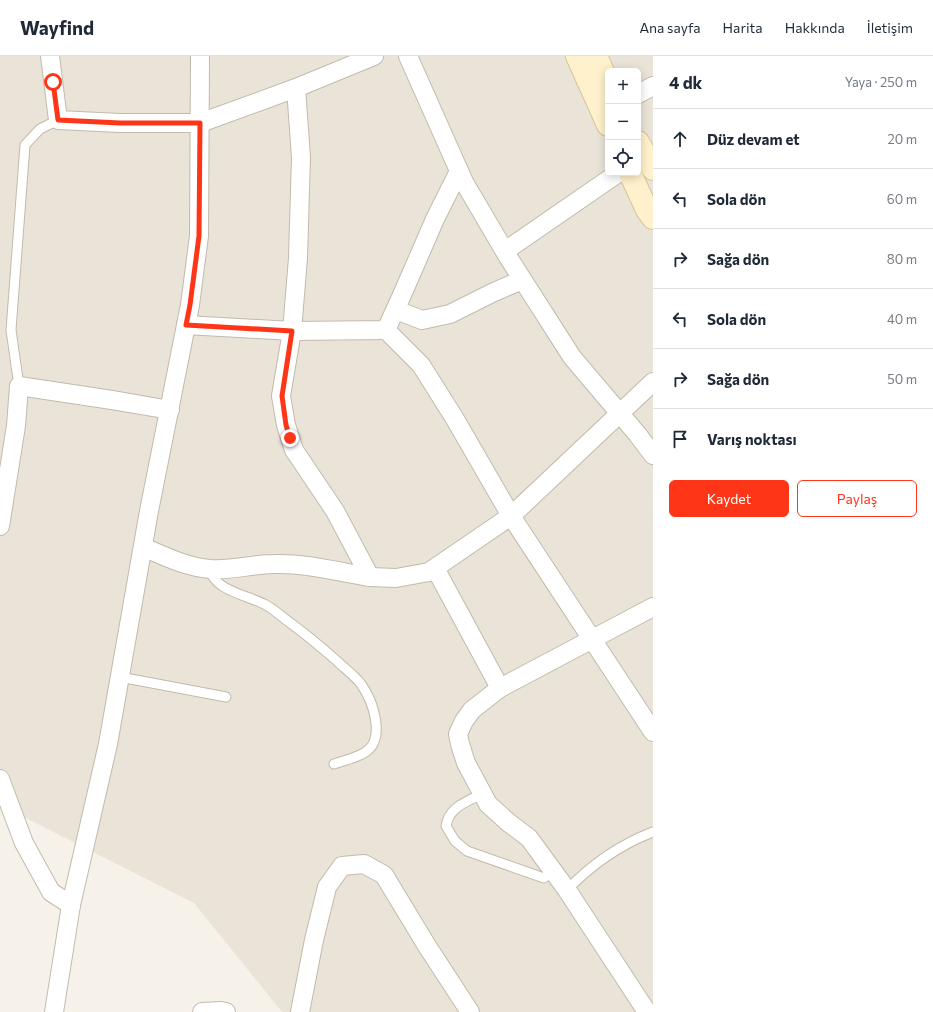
<!DOCTYPE html>
<html lang="tr">
<head>
<meta charset="utf-8">
<style>
  body { margin:0; font-family:Commissioner,sans-serif; background:#f2f2f3; color:#1f2937 }
  .controls { position:absolute; right:12px; top:12px; display:grid; overflow:hidden; border-radius:6px; box-shadow:0 2px 10px #0003 }
  .controls button { width:36px; height:36px; display:grid; place-items:center; padding:0; border:0; border-bottom:1px solid #e0e1e3; background:#fff; color:#1f2937; font:20px sans-serif }
  .stop { position:absolute; width:12px; height:12px; margin:-9px; border:3px solid #ff3518; border-radius:50%; background:#fff }
  .stop.end { background:#ff3518; border-color:#fff; box-shadow:0 1px 4px #0008 }
  .list { margin:0; padding:0; list-style:none }
  h2 { display:flex; justify-content:space-between; align-items:center; height:52px; margin:0; padding:0 16px; font-size:17px }
  h2 small { font-size:13px; font-weight:400; color:#747a83 }
  .list li { display:grid; grid-template-columns:26px 1fr auto; gap:12px; align-items:center; box-sizing:border-box; height:60px; padding:0 16px; border-top:1px solid #e0e1e3 }
  .list b { display:block; font-size:15px; white-space:nowrap }
  .list em { font-size:13px; font-style:normal; color:#747a83 }
  .actions { display:flex; gap:8px; padding:12px 16px }
  .actions a { flex:1; padding:9px 0; border:1px solid #ff3518; border-radius:6px; text-align:center; font-size:14px; color:#ff3518 }
  .actions .main { background:#ff3518; color:#fff }
  .icon { flex:none; width:22px; height:22px; fill:none; stroke:currentColor; stroke-width:2; stroke-linecap:round; stroke-linejoin:round }
  .map { position:relative; flex:none; width:653px; height:956px; overflow:hidden }
  header { display:flex; align-items:center; gap:24px; box-sizing:border-box; height:56px; padding:0 20px; background:#fff; border-bottom:1px solid #e0e1e3 }
  header strong { font-size:19px }
  nav { display:flex; gap:22px; margin-inline-start:auto; font-size:14px }
  main { display:flex }
  aside { flex:1; background:#fff }
  .map>svg:first-child { display:block }
  .residential { fill:#eae4d8; fill-rule:evenodd }
  .lines { fill:none; stroke-linecap:round; stroke-linejoin:round }
  .lane-casing { stroke:#c2baac; stroke-width:11 }
  .street-casing { stroke:#c2baac; stroke-width:20 }
  .secondary-casing { stroke:#d8c599; stroke-width:24 }
  .lane { stroke:#fff; stroke-width:9 }
  .street { stroke:#fff; stroke-width:18 }
  .secondary { stroke:#fff1cb; stroke-width:22 }
  .route { stroke:#ff3518; stroke-width:5 }
</style>
</head>
<body>
<header>
<strong>Wayfind</strong>
<nav><a>Ana sayfa</a><a>Harita</a><a>Hakkında</a><a>İletişim</a></nav>
</header>
<main>
<div class="map">
<svg width="653" height="956" viewBox="0 0 653 956">
  <rect width="100%" height="100%" fill="#f6f2ea"/>
  <path class="residential" d="M0 0H653V956H282L194 847 0 749ZM608 15H638V117H608Z"/>
  <g class="lines">
    <defs>
      <g id="lane">
        <polyline points="19,330 11,274 25,89 40,73 58,64"/>
        <path d="M210 513C214 535 248 539 266 549 273 553 279 558 285 563 303 576 320 590 337 605 345 613 354 619 361 628 368 638 373 650 375 661 382 697 361 699 334 708"/>
        <polyline points="120,621 226,641"/>
        <path d="M482 738C466 746 449 751 446 770L455 785 467 795 544 822 553 814"/>
        <path d="M567 834C592 808 619 789 653 776"/>
      </g>
      <g id="street">
        <polyline points="50,0 58,64 120,67 200,67 296,32 374,0"/>
        <polyline points="408,0 464,126 508,201 572,301 638,379 653,399"/>
        <polyline points="296,32 301,101 298,202 292,275 386,274 402,239 435,163 459,115"/>
        <polyline points="638,38 653,30"/>
        <polyline points="505,195 618,117"/>
        <polyline points="396,254 422,264 450,258 494,236 522,224"/>
        <polyline points="386,274 421,309 455,363 511,460 653,676"/>
        <polyline points="0,470 16,370 19,330 112,344 170,354"/>
        <path d="M143 491C164 500 186 511 210 513 231 515 252 508 274 508 306 507 339 516 370 521L335 455 294 394 286 369 281 340 292 275 186 269"/>
        <polyline points="435,512 500,632"/>
        <polyline points="370,521 396,522 429,516 511,460 653,326"/>
        <polyline points="0,723 24,787 51,836 71,849"/>
        <polyline points="54,956 71,849 108,688 149,455 190,249 199,180 200,0"/>
        <polyline points="202,956 221,955 226,956"/>
        <polyline points="300,956 314,884 327,831 342,810 364,808 384,819 427,890 470,956"/>
        <polyline points="647,956 567,834 529,782 509,767 488,748 466,707 460,688 458,678 464,665 472,654 500,632 653,551"/>
      </g>
      <g id="secondary">
        <polyline points="577,0 608,69"/>
        <polyline points="596,0 608,27"/>
        <polyline points="638,86 653,113"/>
        <polyline points="630,117 647,154 653,162"/>
      </g>
    </defs>
    <use href="#lane" class="lane-casing"/>
    <use href="#street" class="street-casing"/>
    <use href="#secondary" class="secondary-casing"/>
    <use href="#lane" class="lane"/>
    <use href="#street" class="street"/>
    <use href="#secondary" class="secondary"/>
  </g>
  <g class="lines">
    <polyline class="route" points="53,26 58,64 120,67 200,67 199,180 190,249 186,269 292,275 282,340 286,369 290,382"/>
  </g>
</svg>
<div class="controls">
<button>+</button>
<button>−</button>
<button><svg class="icon" aria-label="locate" viewBox="0 0 24 24"><circle cx="12" cy="12" r="6"/><path d="M12 2v4M12 18v4M2 12h4M18 12h4"/></svg></button>
</div>
<div class="stop" style="left:53px;top:26px"></div>
<div class="stop end" style="left:290px;top:382px"></div>
</div>
<aside>
<h2>4 dk<small>Yaya · 250 m</small></h2>
<ul class="list">
<li><svg class="icon" aria-label="ahead" viewBox="0 0 24 24"><path d="M12 20V5M6 11l6-6 6 6"/></svg><div><b>Düz devam et</b></div><em>20 m</em></li>
<li><svg class="icon" aria-label="left" viewBox="0 0 24 24"><path d="M17 20v-9H6M10 6l-5 5 5 5"/></svg><div><b>Sola dön</b></div><em>60 m</em></li>
<li><svg class="icon" aria-label="right" viewBox="0 0 24 24"><path d="M7 20v-9h11M14 6l5 5-5 5"/></svg><div><b>Sağa dön</b></div><em>80 m</em></li>
<li><svg class="icon" aria-label="left" viewBox="0 0 24 24"><path d="M17 20v-9H6M10 6l-5 5 5 5"/></svg><div><b>Sola dön</b></div><em>40 m</em></li>
<li><svg class="icon" aria-label="right" viewBox="0 0 24 24"><path d="M7 20v-9h11M14 6l5 5-5 5"/></svg><div><b>Sağa dön</b></div><em>50 m</em></li>
<li><svg class="icon" aria-label="arrive" viewBox="0 0 24 24"><path d="M6 21V4h12l-3 4 3 4H6"/></svg><div><b>Varış noktası</b></div></li>
</ul>
<div class="actions"><a class="main">Kaydet</a><a>Paylaş</a></div>
</aside>
</main>
</body>
</html>
